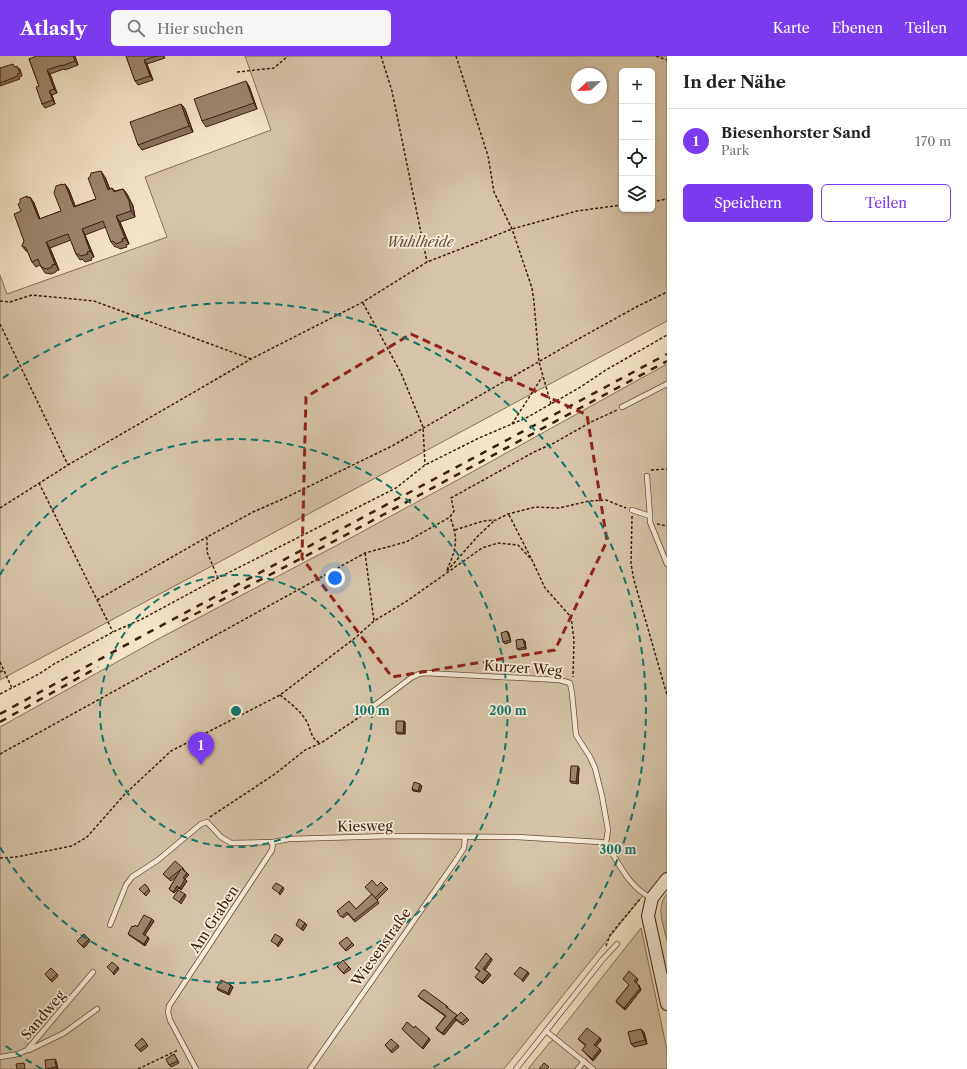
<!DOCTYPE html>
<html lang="de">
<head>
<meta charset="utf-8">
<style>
  body { margin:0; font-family:"Libre Caslon Text",serif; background:#f6f6f6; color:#222 }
  .controls { position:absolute; right:12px; top:12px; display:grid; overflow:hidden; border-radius:6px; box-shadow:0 1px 3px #0004 }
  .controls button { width:36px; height:36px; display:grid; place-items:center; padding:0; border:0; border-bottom:1px solid #e0e0e0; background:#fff; color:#222; font:20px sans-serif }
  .compass { position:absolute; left:571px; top:12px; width:36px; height:36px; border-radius:50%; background:#fff; box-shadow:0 1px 3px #0004; rotate:247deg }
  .you { position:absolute; left:335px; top:522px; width:14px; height:14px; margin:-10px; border:3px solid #fff; border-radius:50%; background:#1a73e8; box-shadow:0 0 0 6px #1a73e833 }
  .badge { display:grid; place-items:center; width:26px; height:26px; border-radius:50%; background:#7c3aed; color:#fff; font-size:13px; font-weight:700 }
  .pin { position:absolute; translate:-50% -33px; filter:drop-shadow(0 1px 2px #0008) }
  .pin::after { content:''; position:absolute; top:21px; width:14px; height:12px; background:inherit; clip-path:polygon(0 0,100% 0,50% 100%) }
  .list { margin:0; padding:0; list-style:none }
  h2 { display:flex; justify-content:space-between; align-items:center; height:52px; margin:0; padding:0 16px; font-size:17px }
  h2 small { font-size:13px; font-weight:400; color:#767676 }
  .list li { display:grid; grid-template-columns:26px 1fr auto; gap:12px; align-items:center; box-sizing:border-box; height:64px; padding:0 16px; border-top:1px solid #e0e0e0 }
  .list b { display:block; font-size:15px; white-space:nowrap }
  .list p { margin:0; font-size:13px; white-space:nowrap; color:#767676 }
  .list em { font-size:13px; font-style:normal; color:#767676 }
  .actions { display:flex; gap:8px; padding:12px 16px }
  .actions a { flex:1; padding:9px 0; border:1px solid #7c3aed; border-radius:6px; text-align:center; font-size:14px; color:#7c3aed }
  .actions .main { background:#7c3aed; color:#fff }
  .icon { flex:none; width:22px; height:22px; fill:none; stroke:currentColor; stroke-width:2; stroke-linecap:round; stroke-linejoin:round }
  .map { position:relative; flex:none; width:667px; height:1013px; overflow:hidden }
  header { display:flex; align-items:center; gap:24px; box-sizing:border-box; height:56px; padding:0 20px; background:#7c3aed; color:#fff }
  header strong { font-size:19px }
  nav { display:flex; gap:22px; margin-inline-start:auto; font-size:14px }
  .search { width:280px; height:36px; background:#f6f6f6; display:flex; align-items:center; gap:10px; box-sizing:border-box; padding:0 14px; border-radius:6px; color:#767676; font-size:15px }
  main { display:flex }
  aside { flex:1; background:#fff }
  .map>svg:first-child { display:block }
  .green { fill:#d7c4a8; stroke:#8a705a; fill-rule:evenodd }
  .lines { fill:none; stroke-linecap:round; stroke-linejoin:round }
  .lane-casing { stroke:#6c4f3a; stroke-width:6 }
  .secondary-casing { stroke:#3e1d0b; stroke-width:14 }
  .path { stroke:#3e1d0b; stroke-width:1.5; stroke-dasharray:3 2; stroke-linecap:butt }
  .lane { stroke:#f9efdb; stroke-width:4.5 }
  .secondary { stroke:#f9efdb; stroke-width:12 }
  .rail { stroke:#3e1d0b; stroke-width:2.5; stroke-dasharray:7 7; stroke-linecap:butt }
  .wall { fill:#88735e; stroke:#3e1d0b }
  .shaded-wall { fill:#6f5e4c; stroke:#3e1d0b }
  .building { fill:#9e866d; stroke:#3e1d0b }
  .marked { fill:none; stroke:#8f2418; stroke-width:3; stroke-dasharray:8 5; stroke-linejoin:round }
  .ring { fill:none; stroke:#0f766e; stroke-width:2; stroke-dasharray:7 5 }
  .labels { text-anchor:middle; stroke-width:3.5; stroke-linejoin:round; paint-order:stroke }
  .park-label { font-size:14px; font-style:italic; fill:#6c4f3a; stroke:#f9efdb }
  .street-label { font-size:14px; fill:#3e1d0b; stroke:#f9efdb }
  .centre { fill:#0f766e; stroke:#f9efdb; stroke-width:2 }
  .ring-label { font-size:12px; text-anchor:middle; font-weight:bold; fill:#0f766e; stroke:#f9efdb; stroke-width:3.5; stroke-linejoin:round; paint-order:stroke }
</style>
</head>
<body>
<header>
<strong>Atlasly</strong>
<div class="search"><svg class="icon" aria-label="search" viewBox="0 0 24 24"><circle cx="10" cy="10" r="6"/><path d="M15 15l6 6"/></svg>Hier suchen</div>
<nav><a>Karte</a><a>Ebenen</a><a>Teilen</a></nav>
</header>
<main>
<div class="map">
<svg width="667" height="1013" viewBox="0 0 667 1013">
  <rect width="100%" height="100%" fill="#f6e6c8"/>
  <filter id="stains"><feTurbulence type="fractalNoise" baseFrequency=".005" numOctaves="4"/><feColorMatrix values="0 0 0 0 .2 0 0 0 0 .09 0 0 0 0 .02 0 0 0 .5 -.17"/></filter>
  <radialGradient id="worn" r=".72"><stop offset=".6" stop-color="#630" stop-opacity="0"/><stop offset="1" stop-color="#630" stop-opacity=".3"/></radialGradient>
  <g class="green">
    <path d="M245 0H667V265L0 624V219L7 238 167 181 145 121 271 74ZM622 15H652V153H622ZM577 18H601V42H577Z"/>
    <polygon points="667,308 667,816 650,836 645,837 504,1013 0,1013 0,671 160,582 345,485 463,421"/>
    <path d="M667 838V885C664 870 655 851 667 838Z"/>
    <polygon points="641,872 667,994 667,1013 528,1013 550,986 551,986"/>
  </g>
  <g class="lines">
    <defs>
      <g id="lane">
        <polyline points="622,351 667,328"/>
        <polyline points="647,420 650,460"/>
        <polyline points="632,454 650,460 650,466 667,508"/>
        <polyline points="367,655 411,622 419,618 425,617 559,624 570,627 572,637 576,679 590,701 595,712 602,740 608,774 606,787"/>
        <path d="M110 869 126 829 132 821 158 804 201 768 207 766 221 781 231 787 273 786 289 783 390 780 517 781 600 786 606 787C618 806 630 833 652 842"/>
        <polyline points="546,975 593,1013"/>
        <polyline points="29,994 64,977 97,953"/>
        <polyline points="0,1001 18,998 27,994 93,916"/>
        <polyline points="196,1013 170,964 168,956 169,950 272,794 273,786"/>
        <polyline points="310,1013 455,806 464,792 465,781"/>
        <polyline points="516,1013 603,903 617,888"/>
        <polyline points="578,1013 584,1005"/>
      </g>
      <polyline id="secondary" points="667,823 652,842 648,860 667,948"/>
    </defs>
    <use href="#lane" class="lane-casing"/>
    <use href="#secondary" class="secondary-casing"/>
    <g class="path">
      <polyline points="381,0 392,35 427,206"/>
      <polyline points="456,0 488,100 494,136 512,173 532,232 534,246 539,306 551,348"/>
      <polyline points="656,0 667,4"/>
      <polyline points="237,16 274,12 288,0"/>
      <polyline points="652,146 667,143"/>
      <polyline points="0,245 10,246 32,239 94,245 251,303"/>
      <polyline points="363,247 401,317 423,371 425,409"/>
      <polyline points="0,268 68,409"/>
      <polyline points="512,368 542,321"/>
      <polyline points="651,414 667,413"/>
      <polyline points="39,427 113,576"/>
      <polyline points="0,452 68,409 251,303 363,246 427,206 512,173 577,155 622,149"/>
      <polyline points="509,459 531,502"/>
      <polyline points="632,460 631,508 634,524 667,639"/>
      <polyline points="657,468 667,470"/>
      <polyline points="455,474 483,465 496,464 508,458 535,451 559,452 589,445 606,444 626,452"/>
      <polyline points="365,497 374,565"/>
      <path d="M447 514C456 493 459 484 450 461"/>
      <polyline points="447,515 478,480 495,464"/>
      <polyline points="218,522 207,496 207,481 253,456 285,442 392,390 573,286 638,250 667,236"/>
      <polyline points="97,544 207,481"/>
      <polyline points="0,606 12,632"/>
      <polyline points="0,616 4,614"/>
      <polyline points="0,638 39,618 54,608 113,576 142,563 218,522 396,432 425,409 479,382 526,362 579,332 606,314 667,279"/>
      <path d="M280 639C290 647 301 655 307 666 311 674 311 683 320 687"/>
      <polyline points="0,698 365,497 406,486 450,461 454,455 451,442 534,396 554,387 591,366 617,354"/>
      <polyline points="210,761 275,718 305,694 321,687 361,660"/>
      <polyline points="0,802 16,801 72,790 87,781 124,739 171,695 280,639 355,582 374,565 407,545 482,492 498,487 518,489 532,504 545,532 571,561 574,584 573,621"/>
      <polyline points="606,890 610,879 640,843"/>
      <polyline points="138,1013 178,994"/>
    </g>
    <use href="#lane" class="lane"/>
    <use href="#secondary" class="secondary"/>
    <g class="rail">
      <polyline points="182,565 342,481 667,305"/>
      <polyline points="0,658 155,573 667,298"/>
      <polyline points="0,666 98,611"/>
    </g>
  </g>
  <g class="wall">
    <polygon points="75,0 78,9 65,14 64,13 50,18 57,37 52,39 55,48 45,52 42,48 39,30 29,3"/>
    <polygon points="126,0 164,0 165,2 147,8 153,24 138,29 135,25"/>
    <polygon points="16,11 20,13 22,20 19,21 20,23 0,30 0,12"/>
    <polygon points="249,30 257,53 206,71 202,65"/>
    <polygon points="181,48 185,53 193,76 142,94 138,89"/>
    <polygon points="105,121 110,133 112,132 115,135 123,133 127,138 133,150 135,161 120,166 129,188 126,189 127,191 120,193 117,191 115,191 111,186 106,171 85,179 94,201 91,202 92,204 85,206 82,203 80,204 76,198 71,184 50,192 59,214 56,215 56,216 51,218 45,217 40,209 36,211 32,206 28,196 26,195 22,190 24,185 21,155 27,140 28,142 30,141 34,147 40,163 61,155 63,129 65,128 69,134 75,150 96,143"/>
    <polygon points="507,575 509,577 511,586 505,588 503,586"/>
    <polygon points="525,585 526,593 519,594 517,593"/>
    <polygon points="404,665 405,667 405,678 397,678 396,676"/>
    <polygon points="579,712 578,728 571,727 570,725"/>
    <polygon points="420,728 422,730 420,736 413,735 412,733"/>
    <polygon points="183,812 184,814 189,819 185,823 187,825 181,834 179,832 174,837 170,834 169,833 177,820 171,825 163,818"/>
    <polygon points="145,828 150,835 146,840 141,835"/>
    <polygon points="377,830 386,831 388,833 377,844 379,847 355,866 348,858 343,862 337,855 356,853 372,838"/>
    <polygon points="154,865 144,880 149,883 145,890 129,879 128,878 134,871"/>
    <polygon points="339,887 352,887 354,889 346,895"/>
    <polygon points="491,902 492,904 485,914 491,919 483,928 477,923 475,921 480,916 476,913 475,912"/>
    <polygon points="337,910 349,911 351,913 344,918"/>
    <polygon points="45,918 57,918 58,920 52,926"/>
    <polygon points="623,923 638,924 636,927 640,931 640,932 641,934 625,954 617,947 616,945 629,929"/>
    <polygon points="231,929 233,931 229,939 218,934 217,932"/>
    <polygon points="418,940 447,950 448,952 457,960 467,962 469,964 463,969 456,964 444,979 437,974 436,972 445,960 420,942"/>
    <polygon points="402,973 430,984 423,993"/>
    <polygon points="644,976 647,988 634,991 631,988"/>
    <polygon points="142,982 148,990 141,996 135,989"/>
    <polygon points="600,982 601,984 596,990 601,995 593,1005 582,994 586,990 580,985 578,983"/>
    <polygon points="385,989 398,989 399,991 392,997"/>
    <polygon points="174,998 179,1007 171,1011 169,1009"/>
    <polygon points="55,1003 56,1005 58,1013 46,1013"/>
  </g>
  <g class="shaded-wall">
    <polygon points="73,0 75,0 78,9 75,5"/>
    <polygon points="144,4 147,8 153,24 150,20"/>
    <polygon points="47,14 50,18 57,37 54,33"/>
    <polygon points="246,25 249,30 257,53 254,47"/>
    <polygon points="49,35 52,39 55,48 53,44"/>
    <polygon points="181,48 185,53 193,76 189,70"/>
    <polygon points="101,115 105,121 112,139 108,134"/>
    <polygon points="65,128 69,134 78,157 74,151"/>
    <polygon points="123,133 127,138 133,150 135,161 131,155"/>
    <polygon points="30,141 34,147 42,169 39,163"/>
    <polygon points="116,160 120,166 129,188 125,182"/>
    <polygon points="82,173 85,179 94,201 90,195"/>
    <polygon points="46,186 50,192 59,214 55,208"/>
    <polygon points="523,583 525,585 526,593 525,591"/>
    <polygon points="404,665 405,667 405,678 403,677"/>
    <polygon points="578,710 579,712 578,728 576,726"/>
    <polygon points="420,728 422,730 420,736 418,735"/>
    <polygon points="187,817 189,819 185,823 187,825 181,834 180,832 183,822"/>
    <polygon points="177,830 179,832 174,837 173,836"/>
    <polygon points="283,831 284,833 280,839 279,837"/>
    <polygon points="185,838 186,840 181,848 179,846"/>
    <polygon points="152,863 154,865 144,880 143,878"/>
    <polygon points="305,867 307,869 303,875 301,873"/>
    <polygon points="148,881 149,883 145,890 144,888"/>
    <polygon points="282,882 283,884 278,891 277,889"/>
    <polygon points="89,883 90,885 84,892 82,890"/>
    <polygon points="491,902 492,904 485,914 483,913"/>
    <polygon points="118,911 119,913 114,919 113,917"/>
    <polygon points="528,916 529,918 523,926 522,924"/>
    <polygon points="489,917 491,919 483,928 482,926"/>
    <polygon points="637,922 638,924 636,927 634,925"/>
    <polygon points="231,929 233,931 229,939 228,937"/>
    <polygon points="639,929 641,934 625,954 624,952"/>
    <polygon points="457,959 458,961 455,962 456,964 444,979 442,977"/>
    <polygon points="641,973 644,976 647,988 645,984"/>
    <polygon points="429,982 430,984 423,993 422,992"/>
    <polygon points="600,982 601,984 596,991 594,989"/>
    <polygon points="600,993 601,995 593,1005 592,1003"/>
    <polygon points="55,1003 56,1005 58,1013 56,1011"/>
  </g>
  <g class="building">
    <polygon points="36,0 73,0 75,5 62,10 62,9 47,14 54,33 49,35 53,44 42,48 36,31 39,30 29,3"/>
    <polygon points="126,0 157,0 144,4 150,20 135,25"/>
    <polygon points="13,8 15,11 17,10 20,17 17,18 18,20 0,27 0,12"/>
    <polygon points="246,25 254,47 202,65 194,43"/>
    <polygon points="181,48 189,70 138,89 130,66"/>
    <polygon points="101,115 108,134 112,132 114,136 123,133 129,145 131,155 116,160 125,182 122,183 123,185 116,188 113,185 111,186 103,165 82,173 90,195 87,196 88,198 81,200 78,198 76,198 68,178 46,186 55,208 52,209 52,211 47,213 41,211 38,203 32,206 26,192 22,190 24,185 14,158 21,155 18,148 20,147 20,143 27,140 27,142 30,141 39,163 61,155 54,137 56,130 62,128 63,129 65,128 74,151 96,143 88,122 90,121 91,117"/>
    <polygon points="507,575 510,584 503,586 501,577"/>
    <polygon points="523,583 525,591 517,593 516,584"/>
    <polygon points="396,665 404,665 403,677 396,676"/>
    <polygon points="571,710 578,710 576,726 570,725"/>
    <polygon points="414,726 420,728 418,735 412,733"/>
    <polygon points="175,805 183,812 182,813 187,817 183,822 185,823 180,832 177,830 173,836 169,833 181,813 169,823 163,818"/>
    <polygon points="372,824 377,830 381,826 386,831 375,842 365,831"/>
    <polygon points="276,827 283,831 279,837 272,832"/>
    <polygon points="145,828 149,833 144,838 139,833"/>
    <polygon points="178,834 185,838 179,846 173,842"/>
    <polygon points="372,838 378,845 354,864 347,856 341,861 337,855 349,845 356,853"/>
    <polygon points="144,859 152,863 143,878 148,881 144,888 128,878 132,870 134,871 135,869 137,871"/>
    <polygon points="299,863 305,867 301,873 296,869"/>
    <polygon points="84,878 89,883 82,890 77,885"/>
    <polygon points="275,878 282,882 277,889 271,885"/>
    <polygon points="347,881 352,887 345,894 339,887"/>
    <polygon points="486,897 491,902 483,913 489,917 482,926 475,921 480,915 475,912"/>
    <polygon points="343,904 349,911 343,917 337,910"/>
    <polygon points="112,906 118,911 113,917 107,911"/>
    <polygon points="520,911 528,916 522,924 514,918"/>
    <polygon points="51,912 57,918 51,924 45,918"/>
    <polygon points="629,915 637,922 634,925 639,929 638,930 640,932 624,952 616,945 629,929 623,923"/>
    <polygon points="221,924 231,929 228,937 217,932"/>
    <polygon points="423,934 425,934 447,950 446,951 457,959 442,977 436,972 446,960 418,940"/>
    <polygon points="461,956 467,962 461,967 455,962"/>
    <polygon points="407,966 414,972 415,970 429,982 422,992 402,973"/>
    <polygon points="587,972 600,982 594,989 600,993 592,1003 582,994 586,989 578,983"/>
    <polygon points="641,973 645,984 631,988 628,976"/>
    <polygon points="142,982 147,988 139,994 135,989"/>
    <polygon points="391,983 398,989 391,995 385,989"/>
    <polygon points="174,998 178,1005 169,1009 166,1003"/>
    <polygon points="55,1003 56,1011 46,1013 45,1004"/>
    <polygon points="24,1007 25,1013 17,1013 16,1008"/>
    <polygon points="544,1007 549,1011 547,1013 539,1013"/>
  </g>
  <path class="marked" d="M411 278 587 359 607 485 555 594 392 621 302 502 306 341Z"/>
  <g class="ring">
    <circle cx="236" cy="655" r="136"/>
    <path d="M0 519A272 272 0 1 1 0 791"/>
    <path d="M42 1013A407 407 0 0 1 3 988M3 322A407 407 0 1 1 430 1013"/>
  </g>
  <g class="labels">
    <g class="park-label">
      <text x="420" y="191">Wuhlheide</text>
    </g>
    <g class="street-label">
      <text transform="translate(523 612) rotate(4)" y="5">Kurzer Weg</text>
      <text transform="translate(365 770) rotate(-1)" y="5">Kiesweg</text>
      <text transform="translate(214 863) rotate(-57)" y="5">Am Graben</text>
      <text transform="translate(381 891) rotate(-55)" y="5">Wiesenstraße</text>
      <text transform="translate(43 959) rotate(-50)" y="5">Sandweg</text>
    </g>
  </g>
  <circle cx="236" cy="655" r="6" class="centre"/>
  <g class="ring-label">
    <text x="372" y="659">100 m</text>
    <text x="508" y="659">200 m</text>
    <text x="618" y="798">300 m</text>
  </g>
  <rect width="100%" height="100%" filter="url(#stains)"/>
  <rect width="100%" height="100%" fill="url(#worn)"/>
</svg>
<div class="controls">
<button>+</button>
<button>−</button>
<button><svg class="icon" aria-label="locate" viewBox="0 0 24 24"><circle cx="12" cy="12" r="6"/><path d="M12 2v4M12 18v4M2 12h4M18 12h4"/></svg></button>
<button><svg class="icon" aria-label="layers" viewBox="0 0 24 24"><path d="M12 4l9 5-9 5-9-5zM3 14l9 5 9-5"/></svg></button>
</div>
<svg class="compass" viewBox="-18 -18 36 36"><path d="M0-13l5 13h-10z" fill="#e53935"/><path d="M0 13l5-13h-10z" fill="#767676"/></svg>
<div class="you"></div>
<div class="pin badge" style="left:201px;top:709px">1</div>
</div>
<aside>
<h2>In der Nähe<small></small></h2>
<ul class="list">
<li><span class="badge">1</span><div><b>Biesenhorster Sand</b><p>Park</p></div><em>170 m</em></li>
</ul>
<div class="actions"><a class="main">Speichern</a><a>Teilen</a></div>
</aside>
</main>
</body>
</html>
